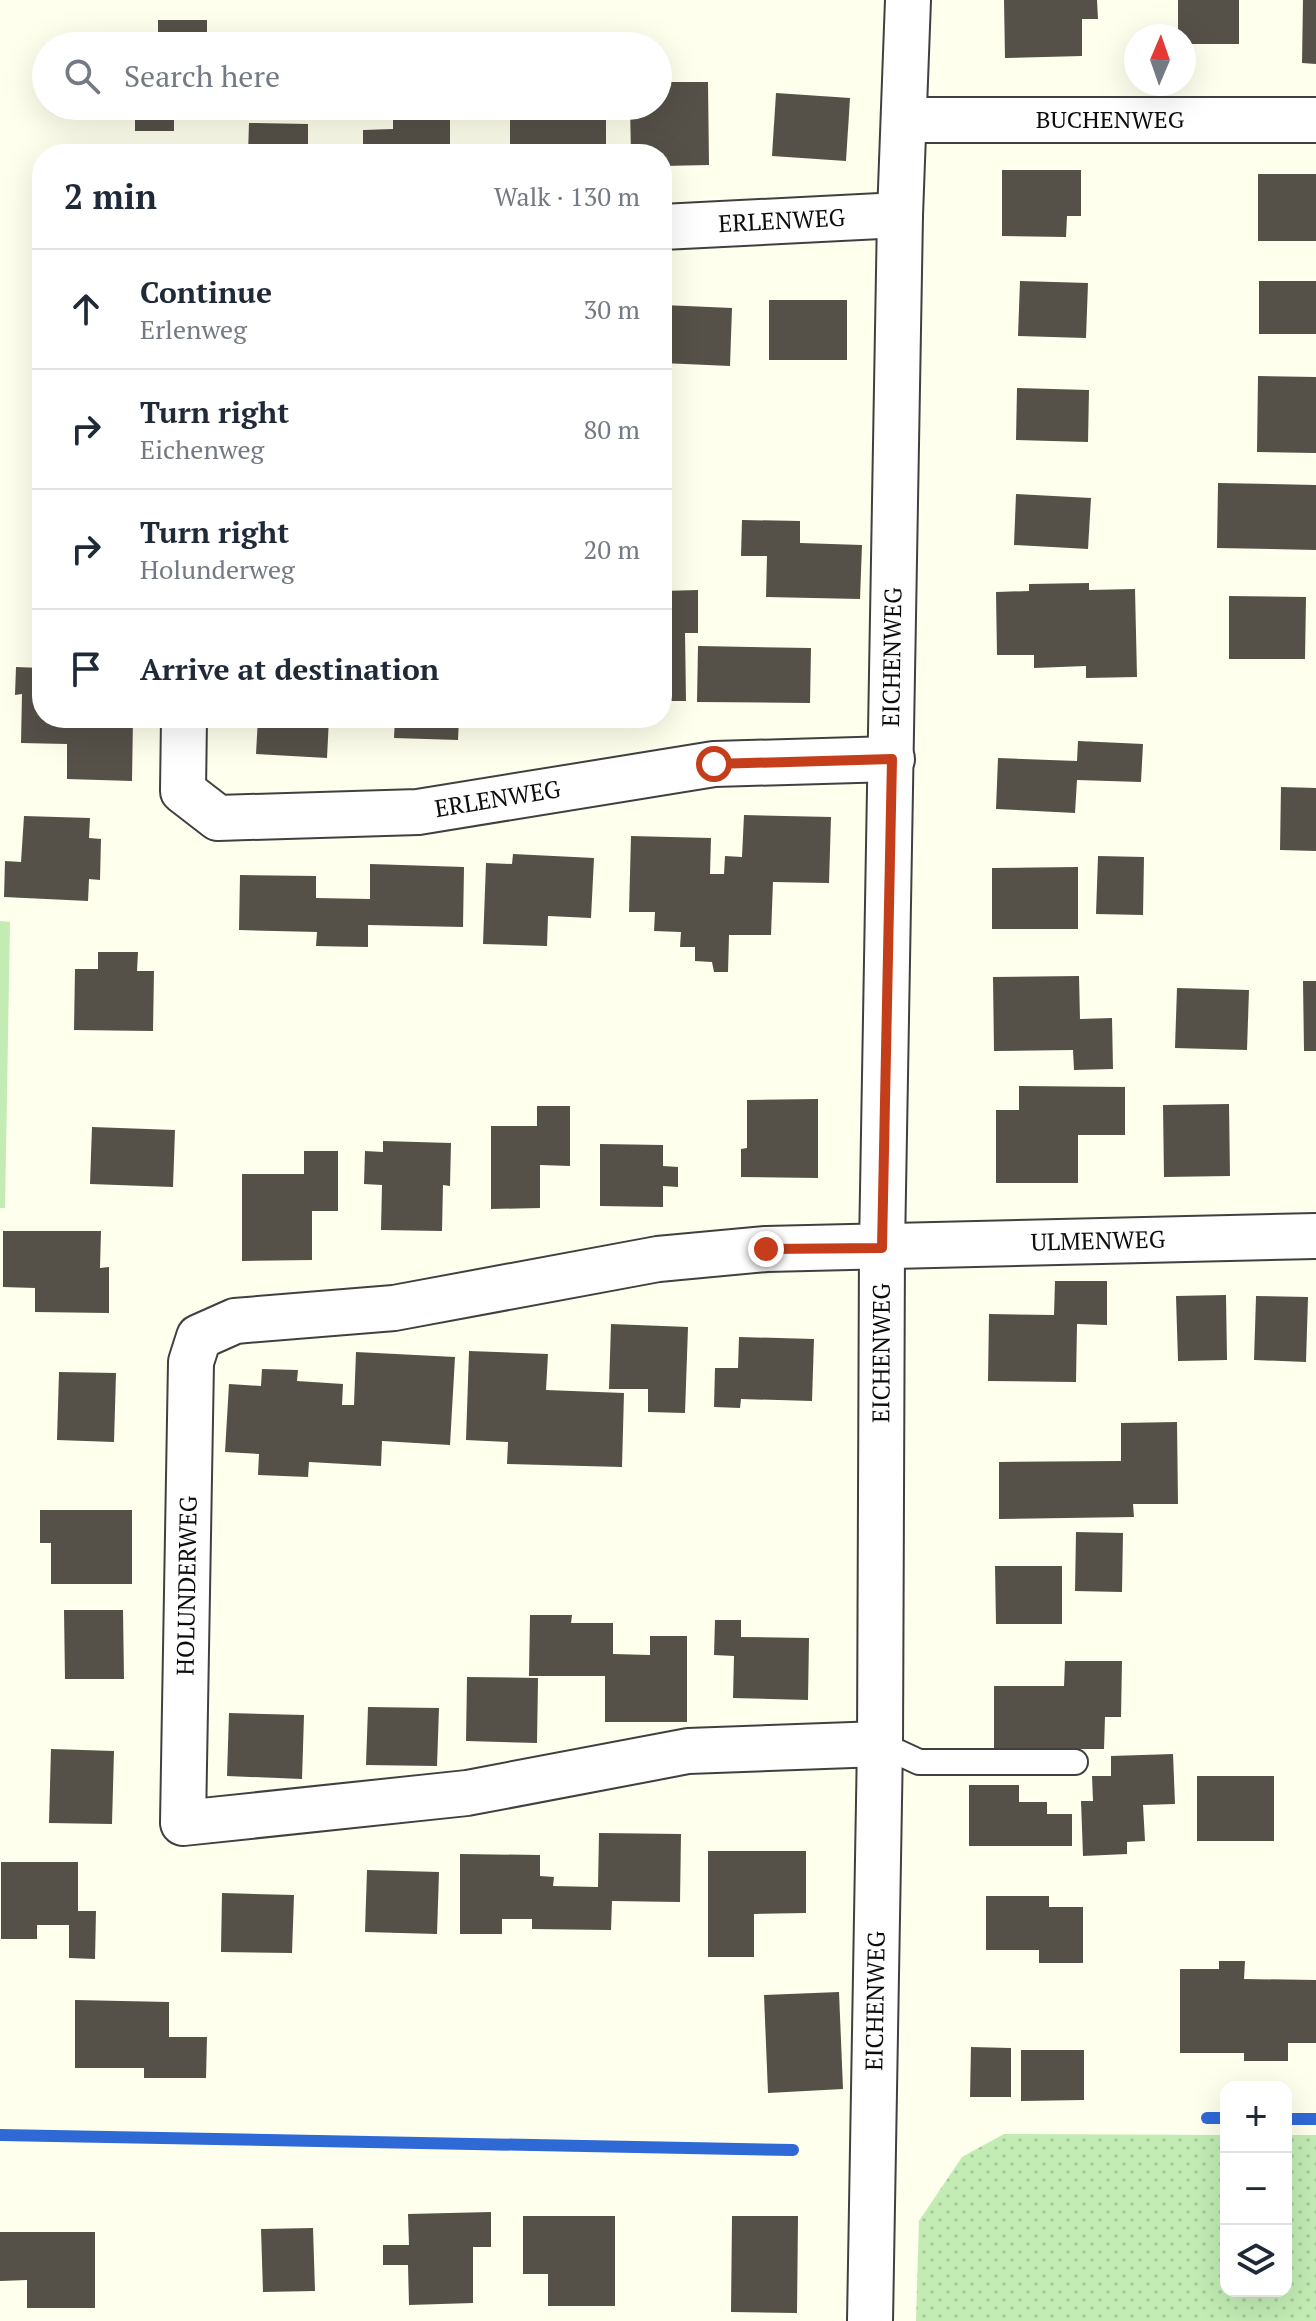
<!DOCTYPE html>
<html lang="en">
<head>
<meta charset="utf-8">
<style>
  body { margin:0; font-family:"PT Serif",serif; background:#f6f6f7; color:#1f2937 }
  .controls { position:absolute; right:24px; bottom:24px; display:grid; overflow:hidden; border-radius:16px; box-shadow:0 8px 32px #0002 }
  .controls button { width:72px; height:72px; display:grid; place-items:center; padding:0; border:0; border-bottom:2px solid #e0e1e3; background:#fff; color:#1f2937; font:40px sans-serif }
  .compass { position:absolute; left:1124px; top:24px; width:72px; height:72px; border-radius:50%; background:#fff; box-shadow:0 8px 32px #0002; rotate:2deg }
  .stop { position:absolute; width:24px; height:24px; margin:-18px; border:6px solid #c53e1c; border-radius:50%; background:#fff }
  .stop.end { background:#c53e1c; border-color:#fff; box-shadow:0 2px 8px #0008 }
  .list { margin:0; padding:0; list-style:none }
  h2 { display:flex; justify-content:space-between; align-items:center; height:104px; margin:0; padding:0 32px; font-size:34px }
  h2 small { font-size:26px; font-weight:400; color:#747a83 }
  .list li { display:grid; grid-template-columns:52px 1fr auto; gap:24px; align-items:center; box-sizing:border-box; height:120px; padding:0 32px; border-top:2px solid #e0e1e3 }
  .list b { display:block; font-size:30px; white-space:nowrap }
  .list p { margin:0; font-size:26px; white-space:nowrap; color:#747a83 }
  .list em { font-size:26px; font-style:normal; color:#747a83 }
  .icon { flex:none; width:44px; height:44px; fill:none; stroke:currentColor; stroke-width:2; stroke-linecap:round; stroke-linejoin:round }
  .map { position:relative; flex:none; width:1316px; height:2321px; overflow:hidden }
  .search { position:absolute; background:#fff; box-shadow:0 8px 32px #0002; left:32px; top:32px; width:640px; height:88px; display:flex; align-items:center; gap:20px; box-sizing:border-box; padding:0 28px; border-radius:44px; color:#747a83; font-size:30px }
  .panel { position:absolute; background:#fff; box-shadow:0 8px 32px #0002; left:32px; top:144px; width:640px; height:584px; border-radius:32px }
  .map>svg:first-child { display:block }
  .grass { fill:url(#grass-dots) }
  .park { fill:#c2ecb3 }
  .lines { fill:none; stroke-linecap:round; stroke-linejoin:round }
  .stream { stroke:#2f69d6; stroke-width:12 }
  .building { fill:#565148 }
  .lane-casing { stroke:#404040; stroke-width:28 }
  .street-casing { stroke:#404040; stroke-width:48 }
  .lane { stroke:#fff; stroke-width:24 }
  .street { stroke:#fff; stroke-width:44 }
  .route { stroke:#c53e1c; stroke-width:10 }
  .labels { text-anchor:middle; stroke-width:8; stroke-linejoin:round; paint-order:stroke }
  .street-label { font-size:24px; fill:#0d0d0d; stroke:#fff }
</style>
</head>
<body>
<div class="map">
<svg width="1316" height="2321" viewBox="0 0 1316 2321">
  <defs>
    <pattern id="grass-dots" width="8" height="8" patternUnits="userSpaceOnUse" patternTransform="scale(2)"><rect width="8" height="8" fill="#c2ecb3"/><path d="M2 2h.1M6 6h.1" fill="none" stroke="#a6c999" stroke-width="1.8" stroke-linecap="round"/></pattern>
  </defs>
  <rect width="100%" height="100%" fill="#feffec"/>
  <polygon class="grass" points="1004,2134 1226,2135 1226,2291 1286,2291 1286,2135 1316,2135 1316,2321 916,2321 919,2221 962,2157"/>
  <polygon class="park" points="0,921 10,922 5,1208 0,1208"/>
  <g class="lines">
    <g class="stream">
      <polyline points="1207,2118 1226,2118"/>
      <polyline points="1286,2119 1316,2119"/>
      <polyline points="0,2135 793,2150"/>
    </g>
  </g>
  <g class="building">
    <polygon points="1004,0 1097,0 1098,19 1082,19 1082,56 1005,58"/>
    <polygon points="1178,0 1239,0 1239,44 1184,44 1184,36 1178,36"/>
    <polygon points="1303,0 1316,0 1316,64 1302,63"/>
    <polygon points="158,20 207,20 207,46 84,46 84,38 158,38"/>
    <polygon points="658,82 708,82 709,165 662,166 662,154 631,154 630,106 658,106"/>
    <polygon points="776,93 850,98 846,161 772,156"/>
    <rect x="135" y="106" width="39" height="25"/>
    <polygon points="510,111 606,112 606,154 510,154"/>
    <polygon points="450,115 450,154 363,154 363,130 393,129 393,116"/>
    <polygon points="249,123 308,124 308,154 248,154"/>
    <polygon points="1002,170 1081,170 1081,216 1067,216 1066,237 1002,236"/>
    <rect x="1258" y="174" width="58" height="67"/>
    <polygon points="1020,281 1088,283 1086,338 1018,336"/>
    <rect x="1259" y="281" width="57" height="53"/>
    <rect x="769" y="300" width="78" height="60"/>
    <polygon points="663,305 732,308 730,366 662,363"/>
    <polygon points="1258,376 1316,377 1316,453 1257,452"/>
    <polygon points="1017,388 1089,390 1088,442 1016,440"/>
    <polygon points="1218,483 1316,485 1316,550 1217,548"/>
    <polygon points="1016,494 1091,498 1088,549 1014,545"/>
    <polygon points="742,520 800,521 800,543 862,545 860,599 766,597 767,556 741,556"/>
    <polygon points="1089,583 1089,590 1135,589 1137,677 1086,678 1086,666 1034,668 1034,655 997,655 996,592 1029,591 1029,584"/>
    <polygon points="698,590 698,633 685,633 686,701 662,701 662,591"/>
    <polygon points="1229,596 1306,597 1305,659 1229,659"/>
    <polygon points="698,646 811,648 810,703 697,702"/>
    <polygon points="16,667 42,668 42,718 133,718 132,781 67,779 67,744 21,743 22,694 15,695"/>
    <polygon points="258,718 329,718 327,758 256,754"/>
    <polygon points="395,718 459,718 458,740 394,738"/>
    <polygon points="1078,741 1143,744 1141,782 1077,780 1075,813 996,809 998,758 1077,761"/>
    <polygon points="1281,787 1316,788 1316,851 1280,850"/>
    <polygon points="744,815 831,817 829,883 773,882 771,935 729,935 728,972 714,972 712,962 695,961 695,947 680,947 681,932 654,931 655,912 629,912 631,836 711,838 710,874 724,874 725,856 742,857"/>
    <polygon points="24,816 90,818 89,838 101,839 100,880 89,879 88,901 4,897 5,861 21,862"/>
    <polygon points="513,854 594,858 591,918 548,916 547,946 483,944 486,863 512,864"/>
    <polygon points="1098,856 1144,857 1143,915 1096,914"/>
    <polygon points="370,864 464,867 463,927 368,925 368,947 316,946 317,932 239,930 240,875 316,876 316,898 370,899"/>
    <polygon points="1078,867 1078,929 992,929 992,868"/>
    <polygon points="98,952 138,952 137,971 154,971 153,1031 74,1030 75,969 98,969"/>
    <polygon points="1079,976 1080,1019 1112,1018 1113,1069 1074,1070 1073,1050 994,1051 993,977"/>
    <polygon points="1303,981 1316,981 1316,1051 1304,1051"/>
    <polygon points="1177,988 1249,990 1247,1050 1175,1048"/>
    <polygon points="1019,1086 1125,1087 1125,1135 1078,1135 1078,1183 996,1183 996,1110 1019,1110"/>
    <polygon points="818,1099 818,1178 741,1177 741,1149 747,1148 747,1100"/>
    <polygon points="1229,1104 1230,1176 1164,1177 1163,1105"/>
    <polygon points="537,1106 570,1106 570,1166 540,1165 540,1208 491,1209 491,1126 537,1126"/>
    <polygon points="92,1127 175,1130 173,1187 90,1184"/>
    <polygon points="383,1141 451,1143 450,1186 443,1185 442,1231 381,1230 382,1185 364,1184 365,1151 383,1152"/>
    <polygon points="600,1144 663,1145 663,1166 678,1167 678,1187 663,1186 663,1207 600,1206"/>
    <polygon points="304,1151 338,1151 338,1211 312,1211 312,1260 242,1261 242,1174 304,1174"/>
    <polygon points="3,1231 101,1231 100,1268 109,1267 109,1313 35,1312 35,1288 3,1287"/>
    <polygon points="1055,1281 1107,1281 1107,1325 1077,1324 1076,1382 988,1381 989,1314 1054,1315"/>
    <polygon points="1226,1295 1227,1360 1178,1361 1176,1296"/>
    <polygon points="1256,1296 1308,1297 1306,1362 1254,1360"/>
    <polygon points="611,1324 688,1327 685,1413 648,1412 648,1389 609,1389"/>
    <polygon points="739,1337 814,1339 812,1401 741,1399 740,1408 714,1407 715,1368 738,1368"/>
    <polygon points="469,1351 548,1354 546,1390 624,1393 622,1467 507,1464 508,1442 466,1440"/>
    <polygon points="356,1352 455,1357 450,1445 382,1441 381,1466 309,1462 308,1477 258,1475 259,1454 225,1452 229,1384 261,1386 262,1369 298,1370 297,1381 343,1384 342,1405 354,1405"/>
    <polygon points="59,1372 116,1373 114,1442 57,1440"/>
    <polygon points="1177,1422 1178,1504 1133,1504 1134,1517 999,1519 999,1462 1121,1461 1121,1423"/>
    <polygon points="40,1510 132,1510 132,1584 51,1584 51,1543 40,1543"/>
    <polygon points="1076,1532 1123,1533 1122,1592 1075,1591"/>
    <polygon points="995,1566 1062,1566 1062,1624 996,1624"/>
    <polygon points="64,1610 123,1610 124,1679 65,1679"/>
    <polygon points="530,1615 572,1615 571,1623 613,1623 613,1654 650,1655 650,1636 687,1636 687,1722 605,1722 605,1676 529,1676"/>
    <polygon points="715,1620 741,1620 741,1637 809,1638 808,1700 733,1698 734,1656 714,1655"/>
    <polygon points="1065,1661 1122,1661 1121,1717 1105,1717 1104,1749 994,1749 994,1686 1064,1686"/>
    <polygon points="467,1677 538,1678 537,1743 466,1741"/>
    <polygon points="368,1707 439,1708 437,1766 366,1765"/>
    <polygon points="229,1713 304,1715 302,1779 227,1776"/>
    <polygon points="51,1749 114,1751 112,1824 49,1823"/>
    <polygon points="1173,1754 1175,1804 1143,1805 1145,1841 1127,1842 1127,1854 1083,1856 1081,1801 1093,1801 1092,1776 1111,1776 1111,1756"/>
    <rect x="1197" y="1776" width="77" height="65"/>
    <polygon points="969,1785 1019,1785 1019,1802 1047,1802 1047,1814 1072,1814 1072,1846 969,1846"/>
    <polygon points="599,1833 681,1834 680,1902 612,1901 611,1930 532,1929 532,1919 502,1919 502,1934 460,1934 460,1854 540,1855 540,1876 554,1877 553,1886 598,1887"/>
    <polygon points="708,1851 806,1851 806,1913 754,1914 754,1957 708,1957"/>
    <polygon points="1,1862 78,1862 78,1911 96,1911 95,1959 69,1958 69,1925 37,1925 37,1939 1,1939"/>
    <polygon points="367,1870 439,1872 437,1934 365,1932"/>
    <polygon points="222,1893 294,1895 292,1953 221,1952"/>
    <polygon points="986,1896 1049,1896 1049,1907 1083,1907 1083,1963 1039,1963 1039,1950 986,1950"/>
    <polygon points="1219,1961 1245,1961 1244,1979 1316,1980 1316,2043 1288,2043 1288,2061 1244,2061 1244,2053 1180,2053 1180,1969 1219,1969"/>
    <polygon points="839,1992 843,2089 768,2093 764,1995"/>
    <polygon points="75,2000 169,2002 169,2037 207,2037 206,2078 144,2078 144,2068 75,2068"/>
    <polygon points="971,2047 1011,2048 1011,2097 970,2097"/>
    <polygon points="1021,2050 1084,2050 1084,2100 1021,2101"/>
    <polygon points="491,2212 491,2247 473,2247 473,2303 409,2305 408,2265 383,2265 383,2245 409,2245 408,2214"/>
    <polygon points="523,2216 615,2216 615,2306 548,2306 548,2274 523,2274"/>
    <polygon points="732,2216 798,2216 797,2313 731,2312"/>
    <polygon points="313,2228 315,2291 263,2292 261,2229"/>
    <polygon points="0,2232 95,2232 95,2308 27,2308 27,2280 0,2281"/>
  </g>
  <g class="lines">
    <defs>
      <polyline id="lane" points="880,1744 919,1762 1075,1762"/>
      <g id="street">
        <path id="s1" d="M904 120H1316"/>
        <path id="s2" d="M662 227 900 215"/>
        <path id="s3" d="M184 718 183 791 218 818 418 812 714 764 892 759"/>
        <path id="s4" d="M880 1744 688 1751 467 1793 183 1823 191 1362 199 1337 235 1321 394 1308 658 1259 766 1249 1316 1236"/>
        <path id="s5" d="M870 2321 880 1744 882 1248 900 215 908 0"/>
      </g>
    </defs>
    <use href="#lane" class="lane-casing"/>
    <use href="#street" class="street-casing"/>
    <use href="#lane" class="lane"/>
    <use href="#street" class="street"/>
  </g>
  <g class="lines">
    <polyline class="route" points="714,764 892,759 882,1248 766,1249"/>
  </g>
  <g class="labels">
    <g class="street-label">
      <text dy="8" stroke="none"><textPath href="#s1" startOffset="206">BUCHENWEG</textPath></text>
      <text dy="8" stroke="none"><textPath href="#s2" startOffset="120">ERLENWEG</textPath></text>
      <text dy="8" stroke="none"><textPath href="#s5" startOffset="1664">EICHENWEG</textPath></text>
      <text dy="8" stroke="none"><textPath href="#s3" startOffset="398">ERLENWEG</textPath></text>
      <text dy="8" stroke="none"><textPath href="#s4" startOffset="2098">ULMENWEG</textPath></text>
      <text dy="8" stroke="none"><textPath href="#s5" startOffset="968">EICHENWEG</textPath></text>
      <text dy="8" stroke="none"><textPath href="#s4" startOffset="940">HOLUNDERWEG</textPath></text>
      <text dy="8" stroke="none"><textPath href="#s5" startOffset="320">EICHENWEG</textPath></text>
    </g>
  </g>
</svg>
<div class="controls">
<button>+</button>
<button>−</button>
<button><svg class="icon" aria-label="layers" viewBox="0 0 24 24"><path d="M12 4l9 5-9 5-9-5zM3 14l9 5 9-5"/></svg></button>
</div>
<svg class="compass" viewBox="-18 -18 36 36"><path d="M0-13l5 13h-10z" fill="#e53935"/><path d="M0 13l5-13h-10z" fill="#747a83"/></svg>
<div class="stop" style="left:714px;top:764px"></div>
<div class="stop end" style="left:766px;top:1249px"></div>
<div class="search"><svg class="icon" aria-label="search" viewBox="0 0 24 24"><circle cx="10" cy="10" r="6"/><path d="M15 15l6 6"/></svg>Search here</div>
<section class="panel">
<h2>2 min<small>Walk · 130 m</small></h2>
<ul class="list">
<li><svg class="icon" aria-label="ahead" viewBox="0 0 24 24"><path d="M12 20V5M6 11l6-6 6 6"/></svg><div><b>Continue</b><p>Erlenweg</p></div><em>30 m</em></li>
<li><svg class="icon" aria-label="right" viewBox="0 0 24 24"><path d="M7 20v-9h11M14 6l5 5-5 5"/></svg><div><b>Turn right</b><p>Eichenweg</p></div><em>80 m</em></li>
<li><svg class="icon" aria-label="right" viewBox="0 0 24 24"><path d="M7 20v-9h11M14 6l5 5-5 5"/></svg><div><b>Turn right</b><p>Holunderweg</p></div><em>20 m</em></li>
<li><svg class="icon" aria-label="arrive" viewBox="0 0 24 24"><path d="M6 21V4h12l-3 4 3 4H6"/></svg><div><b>Arrive at destination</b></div></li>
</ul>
</section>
</div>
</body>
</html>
